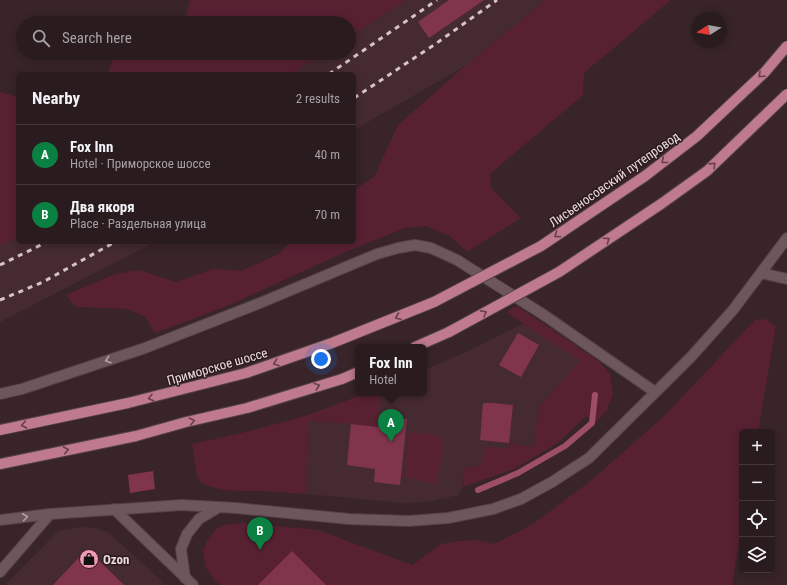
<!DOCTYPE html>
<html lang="en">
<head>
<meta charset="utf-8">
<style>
  body { margin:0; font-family:"Roboto Condensed",sans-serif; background:#36282c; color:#f1f3f6 }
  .controls { position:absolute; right:12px; bottom:12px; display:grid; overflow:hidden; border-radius:6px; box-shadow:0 2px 10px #0003 }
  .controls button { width:36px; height:36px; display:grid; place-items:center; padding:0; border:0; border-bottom:1px solid #46393d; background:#2a1b1f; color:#f1f3f6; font:20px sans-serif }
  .compass { position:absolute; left:691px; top:12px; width:36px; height:36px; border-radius:50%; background:#2a1b1f; box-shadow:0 2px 10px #0003; rotate:259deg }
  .you { position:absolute; left:321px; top:359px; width:14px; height:14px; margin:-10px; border:3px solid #fff; border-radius:50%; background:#1a73e8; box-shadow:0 0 0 6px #1a73e833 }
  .badge { display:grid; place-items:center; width:26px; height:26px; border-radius:50%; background:#0b8043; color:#fff; font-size:13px; font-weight:700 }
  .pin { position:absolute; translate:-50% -33px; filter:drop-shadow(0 1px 2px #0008) }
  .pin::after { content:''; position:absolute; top:21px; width:14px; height:12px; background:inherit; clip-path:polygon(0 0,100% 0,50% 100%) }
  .popup { position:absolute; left:355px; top:344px; width:72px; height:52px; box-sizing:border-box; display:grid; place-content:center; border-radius:6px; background:#2a1b1f; filter:drop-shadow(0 1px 3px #0005); font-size:13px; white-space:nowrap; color:#a5a1a4 }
  .popup b { font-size:15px; color:#f1f3f6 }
  .popup::after { content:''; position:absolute; left:50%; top:100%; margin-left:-8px; border:8px solid transparent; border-top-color:#2a1b1f }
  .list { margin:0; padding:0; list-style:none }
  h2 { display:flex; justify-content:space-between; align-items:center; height:52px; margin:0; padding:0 16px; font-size:17px }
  h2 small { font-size:13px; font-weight:400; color:#a5a1a4 }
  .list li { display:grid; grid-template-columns:26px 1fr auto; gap:12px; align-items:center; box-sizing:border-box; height:60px; padding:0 16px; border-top:1px solid #46393d }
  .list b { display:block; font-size:15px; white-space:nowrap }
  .list p { margin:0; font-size:13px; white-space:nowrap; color:#a5a1a4 }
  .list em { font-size:13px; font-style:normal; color:#a5a1a4 }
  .icon { flex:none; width:22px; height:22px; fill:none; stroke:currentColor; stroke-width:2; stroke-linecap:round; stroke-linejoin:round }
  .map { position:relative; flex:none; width:787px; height:585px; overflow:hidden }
  .search { position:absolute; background:#2a1b1f; box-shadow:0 2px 10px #0003; left:16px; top:16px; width:340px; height:44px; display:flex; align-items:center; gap:10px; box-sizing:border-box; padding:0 14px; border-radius:22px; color:#a5a1a4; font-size:15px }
  .panel { position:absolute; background:#2a1b1f; box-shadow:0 2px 10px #0003; left:16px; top:72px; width:340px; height:172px; border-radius:6px }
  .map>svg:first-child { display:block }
  .built { fill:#452a31 }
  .green { fill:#572132 }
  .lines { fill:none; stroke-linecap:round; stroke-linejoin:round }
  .stream { stroke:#9d4f66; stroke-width:6 }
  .building { fill:#81354d }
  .minor-casing { stroke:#534347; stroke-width:12 }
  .tertiary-casing { stroke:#534347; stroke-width:12 }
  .primary-casing { stroke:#534347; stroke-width:12 }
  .minor { stroke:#6d565c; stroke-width:10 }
  .tertiary { stroke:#6d565c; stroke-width:10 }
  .primary { stroke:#bf7a8d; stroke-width:10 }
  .rail { stroke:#d3c4c7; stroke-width:3; stroke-dasharray:5 5; stroke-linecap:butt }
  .primary-bridge-casing { stroke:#534347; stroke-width:12; stroke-linecap:butt }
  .primary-bridge { stroke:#bf7a8d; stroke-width:10 }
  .oneway { stroke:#67404b }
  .oneway2 { stroke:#b2a0a4 }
  .labels { text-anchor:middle; stroke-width:3; stroke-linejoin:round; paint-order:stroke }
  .street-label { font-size:13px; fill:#eadcdf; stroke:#2d1a1f }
  .poi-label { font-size:13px; font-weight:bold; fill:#eadcdf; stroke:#2d1a1f; text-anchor:start }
</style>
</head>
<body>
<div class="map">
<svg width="787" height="585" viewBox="0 0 787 585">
  <rect width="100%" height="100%" fill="#382429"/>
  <g class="built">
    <polygon points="407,0 546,0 465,66 354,130 354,74 291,74 324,53 349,53 349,37"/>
    <polygon points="18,237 18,242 155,242 0,322 0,246"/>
    <polygon points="524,323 581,361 539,407 534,447 510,443 510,448 482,466 464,468 462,487 459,495 427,502 402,503 306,494 308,421 351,424 377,427 381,393 424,393 424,370 468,351"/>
    <polygon points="80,527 97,528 109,533 166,585 5,585 58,531"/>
  </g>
  <g class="green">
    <polygon points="190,0 407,0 349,37 349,23 184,23"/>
    <polygon points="546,0 671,0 584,73 583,95 490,174 492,189 521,218 467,252 450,236 426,226 405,228 343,253 225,307 155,333 145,317 128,309 76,307 66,295 115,274 139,270 176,282 213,269 241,271 279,254 290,242 354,242 354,190 374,177 398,125 465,66"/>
    <polygon points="114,53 324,53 291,74 108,74"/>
    <polygon points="0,92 18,97 18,237 0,246"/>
    <polygon points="517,306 600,362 610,374 613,394 607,410 595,423 586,416 558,443 514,469 462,487 464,468 482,466 484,447 510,448 509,443 534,447 539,407 580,361 506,312"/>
    <polygon points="765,319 776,326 758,432 742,432 742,525 732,585 220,585 215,581 205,566 203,551 208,539 215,530 224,525 246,523 318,530 412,565 441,544 459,541 476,540 494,544 533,524 593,479 664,416 755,320"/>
    <path d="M367 393H381L378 427 351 424 308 421 306 494C291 493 275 492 259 491 238 491 221 492 201 483L197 476 192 444 250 431 308 415Z"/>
    <polygon points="409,432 438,435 444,443 437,485 404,476"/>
  </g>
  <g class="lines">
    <polyline class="stream" points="478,490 518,473 565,446 592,423 595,395"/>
  </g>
  <g class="building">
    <polygon points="449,0 484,0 429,38 418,22"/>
    <polygon points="518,333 539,345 521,377 499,365"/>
    <polygon points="483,403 493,403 513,405 509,443 480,440"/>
    <polygon points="379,416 407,419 400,485 374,482 375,469 347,465 351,424 378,427"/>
    <polygon points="153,471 155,489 130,493 128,475"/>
    <polygon points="87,549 124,585 53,585"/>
    <polygon points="292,551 326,585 258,585"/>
  </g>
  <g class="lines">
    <defs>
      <g id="minor">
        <polyline points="761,273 787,279"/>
        <polyline points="114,509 193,585"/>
        <polyline points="0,572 50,514"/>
        <polyline points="185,578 181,549 187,534 199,519 219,507"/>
      </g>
      <g id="tertiary">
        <polyline points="0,394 22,389 145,348 260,303 377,254 398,248 415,245 431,248 457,260 544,315 655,392"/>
        <polyline points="0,520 50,514 182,505 236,508 349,519 409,521 448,518 493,509 521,499 552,482 589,458 690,358 733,310 787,238"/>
      </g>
      <g id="primary">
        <polyline points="415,347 449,332"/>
        <polyline points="0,430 128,403 246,373 332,343 434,302"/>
        <polyline points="0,464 136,436 186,422 247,408 342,379 358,372"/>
      </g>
    </defs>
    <use href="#minor" class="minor-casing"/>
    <use href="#tertiary" class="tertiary-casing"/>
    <use href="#primary" class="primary-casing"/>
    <use href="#minor" class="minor"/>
    <use href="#tertiary" class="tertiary"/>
    <use href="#primary" class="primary"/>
    <g class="rail">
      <polyline points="329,74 437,0"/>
      <polyline points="354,98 434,45 497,0"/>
      <polyline points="0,265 47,242"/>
      <polyline points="0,300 43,282 115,242"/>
    </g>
    <defs>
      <g id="primary-bridge">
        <polyline points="434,302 541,246 645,176 697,136 765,72 787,46"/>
        <polyline points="449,332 559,272 661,204 707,171 787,94"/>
      </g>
    </defs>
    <use href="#primary-bridge" class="primary-bridge-casing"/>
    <use href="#primary-bridge" class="primary-bridge"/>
  </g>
  <defs><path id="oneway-chevron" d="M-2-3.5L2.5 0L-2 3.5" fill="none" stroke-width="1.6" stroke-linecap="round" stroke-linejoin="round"/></defs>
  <g class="oneway">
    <use href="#oneway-chevron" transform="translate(761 75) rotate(136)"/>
    <use href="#oneway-chevron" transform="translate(664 161) rotate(142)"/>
    <use href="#oneway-chevron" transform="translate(713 165) rotate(-44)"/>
    <use href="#oneway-chevron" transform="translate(557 235) rotate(146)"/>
    <use href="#oneway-chevron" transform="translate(607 240) rotate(-34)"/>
    <use href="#oneway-chevron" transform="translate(484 313) rotate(-29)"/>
    <use href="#oneway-chevron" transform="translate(398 317) rotate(158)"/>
    <use href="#oneway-chevron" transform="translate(276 363) rotate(161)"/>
    <use href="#oneway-chevron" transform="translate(317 386) rotate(-18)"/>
    <use href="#oneway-chevron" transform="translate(151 398) rotate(166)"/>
    <use href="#oneway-chevron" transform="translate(192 421) rotate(-13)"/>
    <use href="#oneway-chevron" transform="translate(24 425) rotate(168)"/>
    <use href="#oneway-chevron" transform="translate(66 450) rotate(-11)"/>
  </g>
  <g class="oneway2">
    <use href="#oneway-chevron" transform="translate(108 360) rotate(162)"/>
    <use href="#oneway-chevron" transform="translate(25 517) rotate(-7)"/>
  </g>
  <defs>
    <symbol id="shop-disc" viewBox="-11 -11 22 22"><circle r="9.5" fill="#f19ab1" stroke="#2d1a1f"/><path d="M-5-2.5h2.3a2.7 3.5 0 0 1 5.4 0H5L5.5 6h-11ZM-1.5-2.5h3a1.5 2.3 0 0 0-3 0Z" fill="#111"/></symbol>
  </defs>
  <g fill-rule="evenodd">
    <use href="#shop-disc" x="78" y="548" width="22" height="22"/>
  </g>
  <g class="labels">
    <g class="street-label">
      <text transform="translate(614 179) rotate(-35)" y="5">Лисьеносовский путепровод</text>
      <text transform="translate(217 366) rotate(-16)" y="5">Приморское шоссе</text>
    </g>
    <g class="poi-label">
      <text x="103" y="564">Ozon</text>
    </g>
  </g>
</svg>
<div class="controls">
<button>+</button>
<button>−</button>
<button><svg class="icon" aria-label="locate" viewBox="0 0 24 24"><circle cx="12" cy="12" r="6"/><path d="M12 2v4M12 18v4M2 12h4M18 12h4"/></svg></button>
<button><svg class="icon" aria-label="layers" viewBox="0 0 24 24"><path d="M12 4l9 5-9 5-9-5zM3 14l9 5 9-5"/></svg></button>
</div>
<svg class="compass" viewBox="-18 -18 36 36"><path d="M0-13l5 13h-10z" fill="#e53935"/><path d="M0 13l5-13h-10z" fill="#a5a1a4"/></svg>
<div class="you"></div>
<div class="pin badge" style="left:391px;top:442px">A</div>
<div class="popup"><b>Fox Inn</b>Hotel</div>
<div class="pin badge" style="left:260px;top:550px">B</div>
<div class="search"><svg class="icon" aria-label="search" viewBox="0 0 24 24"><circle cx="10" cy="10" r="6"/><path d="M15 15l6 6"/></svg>Search here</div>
<section class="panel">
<h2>Nearby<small>2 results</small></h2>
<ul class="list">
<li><span class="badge">A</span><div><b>Fox Inn</b><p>Hotel · Приморское шоссе</p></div><em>40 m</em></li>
<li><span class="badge">B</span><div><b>Два якоря</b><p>Place · Раздельная улица</p></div><em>70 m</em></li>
</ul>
</section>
</div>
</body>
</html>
